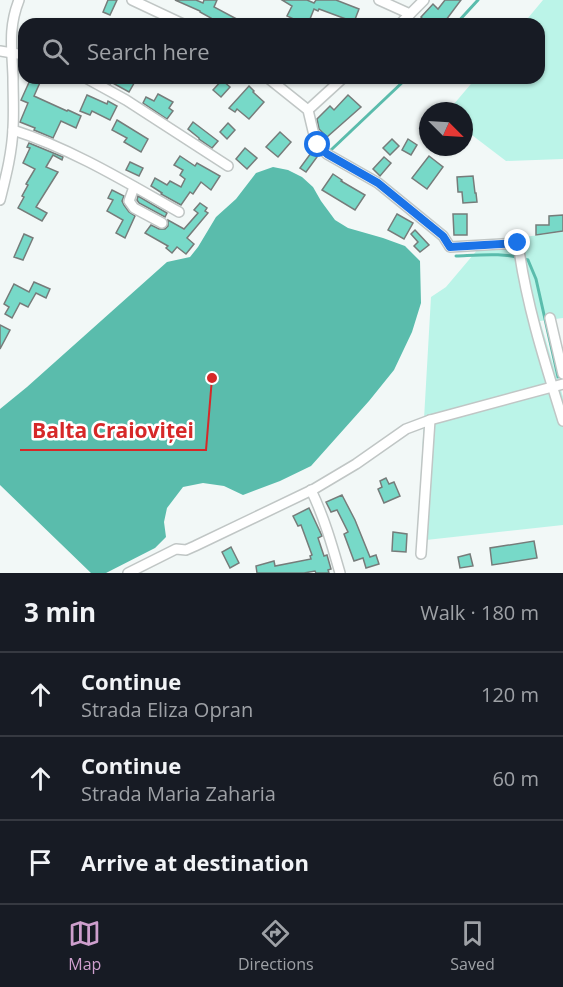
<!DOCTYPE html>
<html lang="en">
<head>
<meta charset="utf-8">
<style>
  body { margin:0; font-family:"Open Sans",sans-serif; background:#20242c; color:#f1f3f6 }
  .compass { position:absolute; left:419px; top:102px; width:54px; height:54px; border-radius:50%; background:#171b24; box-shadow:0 2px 4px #0004; rotate:114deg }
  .stop { position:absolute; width:18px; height:18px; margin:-14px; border:4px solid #1a73e8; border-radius:50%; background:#fff }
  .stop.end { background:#1a73e8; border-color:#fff; box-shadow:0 2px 6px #0008 }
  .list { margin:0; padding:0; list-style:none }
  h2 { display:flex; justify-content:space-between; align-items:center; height:78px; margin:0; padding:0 24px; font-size:26px }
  h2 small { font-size:20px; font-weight:400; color:#9ea1a6 }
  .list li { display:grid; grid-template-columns:39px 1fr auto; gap:18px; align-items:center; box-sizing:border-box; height:84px; padding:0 24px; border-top:2px solid #363941 }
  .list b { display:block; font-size:22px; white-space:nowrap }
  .list p { margin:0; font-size:20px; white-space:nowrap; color:#9ea1a6 }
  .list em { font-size:20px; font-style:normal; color:#9ea1a6 }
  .icon { flex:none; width:33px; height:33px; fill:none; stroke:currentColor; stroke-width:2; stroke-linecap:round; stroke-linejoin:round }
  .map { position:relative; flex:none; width:563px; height:573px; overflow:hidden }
  .search { position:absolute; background:#171b24; box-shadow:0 2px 4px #0004; left:18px; right:18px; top:18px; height:66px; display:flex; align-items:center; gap:15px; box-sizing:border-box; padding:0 21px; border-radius:18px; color:#9ea1a6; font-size:22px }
  .sheet { height:330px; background:#171b24 }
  nav { display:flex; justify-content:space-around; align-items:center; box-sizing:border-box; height:84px; border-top:2px solid #363941; background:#171b24; font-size:16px; color:#9ea1a6 }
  nav a { display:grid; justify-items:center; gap:3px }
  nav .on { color:#ce9fcd }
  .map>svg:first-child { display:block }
  .green { fill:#bbf4e8 }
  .water { fill:#5abcac }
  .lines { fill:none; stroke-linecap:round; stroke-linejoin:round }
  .stream { stroke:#5abcac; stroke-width:3 }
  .building { fill:#77d9c8; stroke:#767c7a; stroke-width:1.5 }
  .minor-casing { stroke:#c0c6c5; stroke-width:12 }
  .minor { stroke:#fff; stroke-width:9 }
  .route { stroke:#1a73e8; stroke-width:8 }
  .leader { fill:none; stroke:#d62828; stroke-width:2 }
  .callout-dot { fill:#d62828; stroke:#fff; stroke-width:2 }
  .callout-label { font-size:21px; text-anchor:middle; font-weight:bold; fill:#d62828; stroke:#fff; stroke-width:5; stroke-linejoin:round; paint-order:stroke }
</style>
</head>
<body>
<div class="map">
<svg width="563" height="573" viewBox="0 0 563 573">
  <rect width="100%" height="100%" fill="#f2f8f7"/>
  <g class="green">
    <polygon points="543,0 563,0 563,159 506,161 464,129 464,111 448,111 476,78 539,78 539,24 523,24"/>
    <polygon points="563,232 563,318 540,321 563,397 563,525 417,541 431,297 446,287 484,242"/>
  </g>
  <polygon class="water" points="273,167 288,170 302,177 313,187 321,201 335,220 348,228 383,238 405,246 420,261 421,303 412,332 394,370 369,401 311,466 280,481 243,495 224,486 203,483 183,487 167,508 164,522 166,537 155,548 106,573 91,573 0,485 0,409 27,387 167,262 190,257 198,247 216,217 236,199 256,173"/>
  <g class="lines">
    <g class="stream">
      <polyline points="456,24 478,0"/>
      <polyline points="331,150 407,78"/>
      <path d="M456 256C480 255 505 252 528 260L536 279 558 377"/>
    </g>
  </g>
  <g class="building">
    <polygon points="108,0 117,0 110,15 103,12"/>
    <polygon points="175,0 196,0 203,3 204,0 217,0 214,7 246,24 208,24 211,18 200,12 200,11"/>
    <polygon points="282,0 307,0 314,3 316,0 336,0 359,9 354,22 319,9 318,11 314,9 308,24 294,24 296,20 287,16 292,6"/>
    <polygon points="445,0 461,0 443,24 427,24 421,17 433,4 438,9"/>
    <polygon points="31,78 42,78 34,96 67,111 68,110 81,116 76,128 61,121 53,138 34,130 35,128 20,122 28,103 21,100"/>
    <polygon points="100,78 137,78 129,92 111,82 110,84"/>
    <polygon points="222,80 230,87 221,97 213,90"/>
    <polygon points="249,86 254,91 253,92 264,102 249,119 237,109 235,112 229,108"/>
    <polygon points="158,94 173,102 169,108 173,111 167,119 143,103 146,97 154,101"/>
    <polygon points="87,95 107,104 108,101 117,106 110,120 92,111 90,115 80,111"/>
    <polygon points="348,95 361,107 327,137 319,129 317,119 330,106 334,110"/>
    <polygon points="117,120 148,139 141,152 124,142 127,138 112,130"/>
    <polygon points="193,122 218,141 212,148 199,139 199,138 188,129"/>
    <polygon points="228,123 235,130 227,139 220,132"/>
    <polygon points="280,132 291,142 278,157 266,147"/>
    <polygon points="392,139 399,146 390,155 383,148"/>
    <polygon points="408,139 417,145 411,155 402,150"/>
    <polygon points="29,143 63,157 62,160 53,155 46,167 58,172 36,207 47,213 42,221 18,208 24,197 22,196 28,185 26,184 35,169 23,163 30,148 27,147"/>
    <polygon points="245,148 257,158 247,169 236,159"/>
    <polygon points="311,153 317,157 306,172 300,168"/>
    <polygon points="180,156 195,166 197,163 220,176 211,190 201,182 193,194 190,192 181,205 161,194 162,193 151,186 155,178 167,185 170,181 181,187 185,179 180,175 183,170 174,165"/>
    <polygon points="429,156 443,167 427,189 412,178"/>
    <polygon points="384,157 391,163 380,176 373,169"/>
    <polygon points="130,162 143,168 139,176 126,170"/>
    <polygon points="333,174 342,180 341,181 365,195 355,210 322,190"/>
    <polygon points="473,176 475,193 476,193 477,202 463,203 462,192 458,192 457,177"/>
    <polygon points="112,190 124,196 122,201 124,205 129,212 135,216 125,238 116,233 123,220 107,211 113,200 108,198"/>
    <polygon points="138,196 167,213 165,217 139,203 137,200"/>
    <polygon points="200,203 207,208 205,211 208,213 187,238 194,244 186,254 177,247 172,253 166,248 168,246 145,233 151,225 159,229 165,229 168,226 168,220 184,229 198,213 194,210"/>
    <polygon points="397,214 413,223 404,239 388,230"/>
    <polygon points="453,214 467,214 467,235 454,235"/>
    <polygon points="563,215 563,231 536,235 536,225 549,225 549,216"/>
    <polygon points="415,230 429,245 420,252 414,246 418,242 411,234"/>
    <polygon points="24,234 33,238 23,260 14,257"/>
    <polygon points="34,282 50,289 46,298 36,293 28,307 20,303 12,318 5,314 9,307 4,304 14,284 29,292"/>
    <polygon points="0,325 10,330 0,349"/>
    <polygon points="386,478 389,484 394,482 400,496 384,503 378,489 382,487 380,481"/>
    <polygon points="342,495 355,520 370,557 376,555 379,564 366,568 363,558 354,561 344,534 348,532 337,510 331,512 326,502"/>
    <polygon points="309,508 322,536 318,538 324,556 327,555 331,569 328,570 329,573 316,573 315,571 304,573 257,573 256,566 274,561 275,566 311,559 310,556 312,555 301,525 298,526 293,516"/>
    <polygon points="393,532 407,534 406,552 392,551"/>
    <polygon points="534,541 537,558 492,565 490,548"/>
    <polygon points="231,547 239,563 230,568 222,552"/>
    <polygon points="470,554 473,566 460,568 458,557"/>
  </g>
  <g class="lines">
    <defs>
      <g id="minor">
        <polyline points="132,0 183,24"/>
        <polyline points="379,0 410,14"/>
        <polyline points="400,24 424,0"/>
        <polyline points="0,51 24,55"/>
        <polyline points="86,78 126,100 228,166"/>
        <path d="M268 78 308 110 313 131 318 145 327 154 378 183 443 236 450 247 518 243C526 304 545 363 563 421"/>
        <polyline points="308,110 343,78"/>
        <path d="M13 130C72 149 126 182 179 212"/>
        <polyline points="134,187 129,201 134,208 162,223"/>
        <path d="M0 200C6 176 12 153 13 128 14 111 13 94 13 77 12 48 8 28 19 0"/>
        <polyline points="550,318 563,374"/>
        <path d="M311 490C324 517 332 545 340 573"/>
        <polyline points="421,554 430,420"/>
        <polyline points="128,573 176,549 186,550 195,546 314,489 356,464 406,429 430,420 563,384"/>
      </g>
    </defs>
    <use href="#minor" class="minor-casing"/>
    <use href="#minor" class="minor"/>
  </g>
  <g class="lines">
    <polyline class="route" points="318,145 327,154 378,183 443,236 450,247 518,243"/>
  </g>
  <path class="leader" d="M212 378L206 450H20"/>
  <circle class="callout-dot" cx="212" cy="378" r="6"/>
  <g class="callout-label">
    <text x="113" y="438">Balta Craioviței</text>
  </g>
</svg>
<svg class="compass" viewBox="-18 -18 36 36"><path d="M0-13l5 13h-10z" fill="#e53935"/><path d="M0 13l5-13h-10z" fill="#9ea1a6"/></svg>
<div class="stop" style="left:318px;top:145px"></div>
<div class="stop end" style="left:518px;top:243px"></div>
<div class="search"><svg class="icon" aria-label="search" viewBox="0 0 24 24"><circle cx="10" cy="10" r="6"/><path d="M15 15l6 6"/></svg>Search here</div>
</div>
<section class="sheet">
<h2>3 min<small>Walk · 180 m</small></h2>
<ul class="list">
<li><svg class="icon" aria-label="ahead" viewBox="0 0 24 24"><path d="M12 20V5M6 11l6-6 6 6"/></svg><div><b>Continue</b><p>Strada Eliza Opran</p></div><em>120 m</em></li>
<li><svg class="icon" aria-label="ahead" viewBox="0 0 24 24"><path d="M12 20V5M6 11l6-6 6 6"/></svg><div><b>Continue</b><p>Strada Maria Zaharia</p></div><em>60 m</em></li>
<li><svg class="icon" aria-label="arrive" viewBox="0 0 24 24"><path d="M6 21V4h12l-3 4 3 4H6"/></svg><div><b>Arrive at destination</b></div></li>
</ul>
</section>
<nav>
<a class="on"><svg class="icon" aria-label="map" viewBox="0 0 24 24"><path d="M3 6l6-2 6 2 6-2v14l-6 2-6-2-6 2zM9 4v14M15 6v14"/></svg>Map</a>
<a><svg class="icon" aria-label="directions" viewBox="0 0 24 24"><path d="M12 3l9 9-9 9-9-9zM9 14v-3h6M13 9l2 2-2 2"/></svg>Directions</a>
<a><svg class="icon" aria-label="saved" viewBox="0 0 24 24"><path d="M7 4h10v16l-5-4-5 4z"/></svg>Saved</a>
</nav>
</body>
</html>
